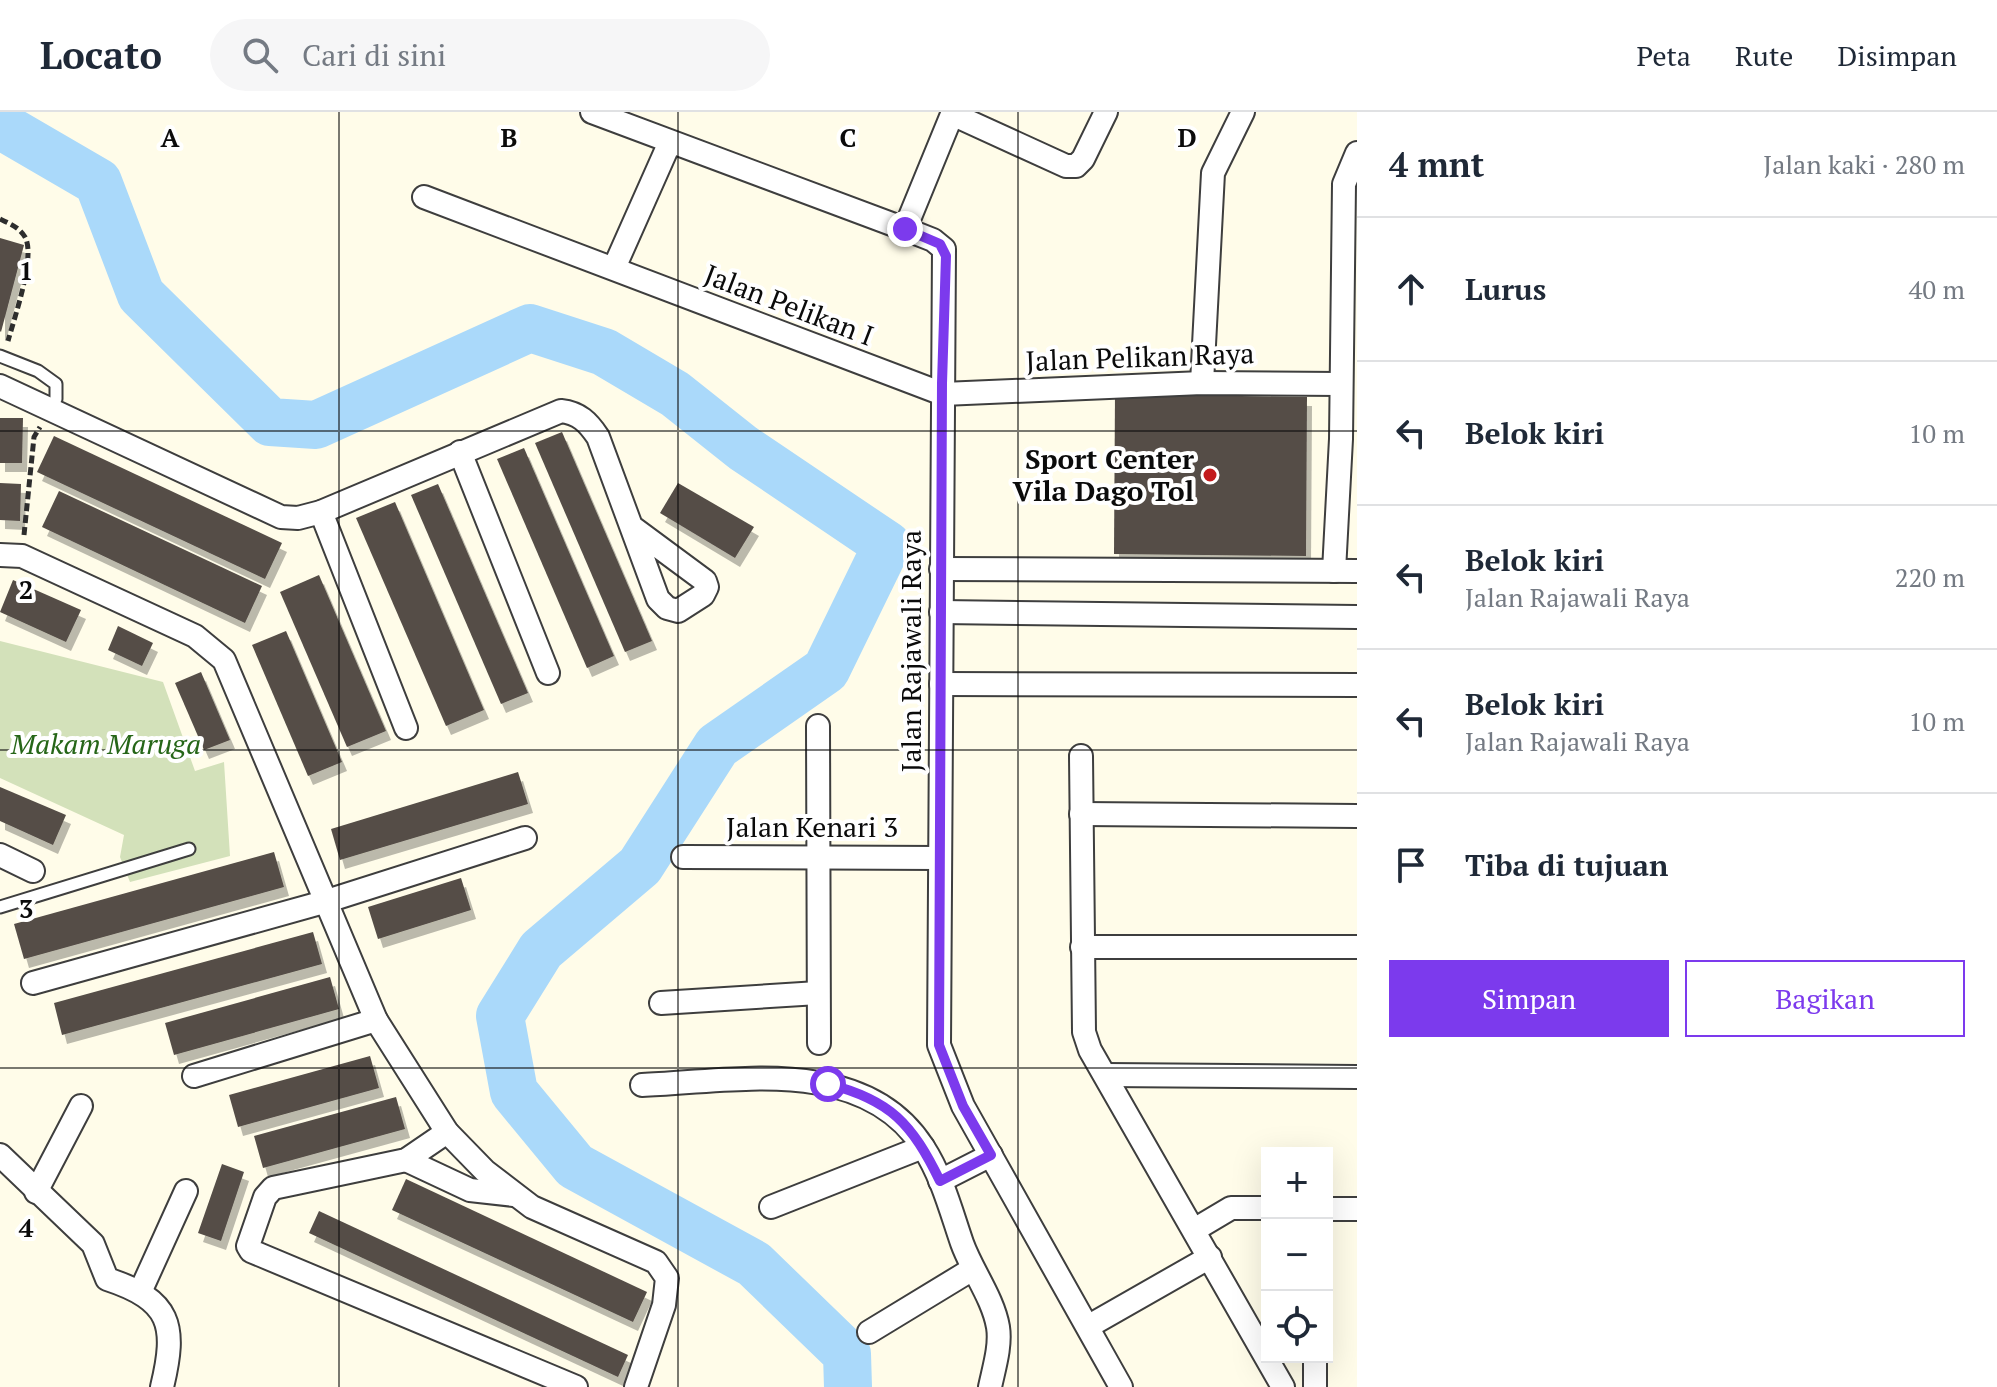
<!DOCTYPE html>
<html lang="id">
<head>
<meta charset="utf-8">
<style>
  body { margin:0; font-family:"PT Serif",serif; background:#f6f6f7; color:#1f2937 }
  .controls { position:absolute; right:24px; bottom:24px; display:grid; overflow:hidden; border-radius:0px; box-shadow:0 8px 32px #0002 }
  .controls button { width:72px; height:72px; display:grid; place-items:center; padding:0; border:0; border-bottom:2px solid #e0e1e3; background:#fff; color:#1f2937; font:40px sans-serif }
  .stop { position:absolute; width:24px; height:24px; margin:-18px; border:6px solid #7c3aed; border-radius:50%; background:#fff }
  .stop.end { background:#7c3aed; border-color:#fff; box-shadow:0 2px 8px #0008 }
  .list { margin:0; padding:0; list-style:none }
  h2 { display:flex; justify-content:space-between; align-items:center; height:104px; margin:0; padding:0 32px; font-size:34px }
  h2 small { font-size:26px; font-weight:400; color:#747a83 }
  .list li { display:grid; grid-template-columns:52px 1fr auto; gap:24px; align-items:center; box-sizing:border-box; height:144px; padding:0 32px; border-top:2px solid #e0e1e3 }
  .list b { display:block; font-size:30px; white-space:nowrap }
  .list p { margin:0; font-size:26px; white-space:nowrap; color:#747a83 }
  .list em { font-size:26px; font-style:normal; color:#747a83 }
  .actions { display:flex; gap:16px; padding:24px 32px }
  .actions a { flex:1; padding:18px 0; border:2px solid #7c3aed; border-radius:0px; text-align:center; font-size:28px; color:#7c3aed }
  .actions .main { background:#7c3aed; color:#fff }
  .icon { flex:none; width:44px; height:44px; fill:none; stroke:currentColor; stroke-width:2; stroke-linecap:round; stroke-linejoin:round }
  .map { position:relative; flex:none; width:1357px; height:1275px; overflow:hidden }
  header { display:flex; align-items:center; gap:48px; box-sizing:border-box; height:112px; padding:0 40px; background:#fff; border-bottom:2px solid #e0e1e3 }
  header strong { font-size:38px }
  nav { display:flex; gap:44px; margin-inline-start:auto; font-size:28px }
  .search { width:560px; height:72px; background:#f6f6f7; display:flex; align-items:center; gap:20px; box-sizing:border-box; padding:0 28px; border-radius:44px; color:#747a83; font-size:30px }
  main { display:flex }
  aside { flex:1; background:#fff }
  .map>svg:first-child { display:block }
  .cemetery { fill:#d3e1ba }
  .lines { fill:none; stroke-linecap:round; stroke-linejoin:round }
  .river { stroke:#aad9fa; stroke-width:48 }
  .building { fill:#544d47; filter:url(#shadow) }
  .lane-casing { stroke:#3e3e3e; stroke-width:15 }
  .street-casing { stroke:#3e3e3e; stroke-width:26 }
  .path { stroke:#2d2d2d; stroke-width:5; stroke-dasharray:8 4; stroke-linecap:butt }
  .lane { stroke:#fff; stroke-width:11 }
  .street { stroke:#fff; stroke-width:22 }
  .route { stroke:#7c3aed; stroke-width:10 }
  .grid { fill:none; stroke:#0b0b0b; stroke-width:2; stroke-opacity:0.55 }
  .poi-dot { fill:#c31b1d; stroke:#fff; stroke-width:3 }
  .labels { text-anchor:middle; stroke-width:8; stroke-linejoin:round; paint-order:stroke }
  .street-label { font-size:28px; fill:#0b0b0b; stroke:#fff }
  .poi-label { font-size:28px; font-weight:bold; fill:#0b0b0b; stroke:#fff; text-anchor:end }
  .park-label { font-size:28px; font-style:italic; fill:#266618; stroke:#fff }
  .grid-label { font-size:26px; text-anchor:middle; font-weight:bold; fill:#0b0b0b; stroke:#fff; stroke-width:8; stroke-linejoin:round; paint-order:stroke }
</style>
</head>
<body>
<header>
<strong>Locato</strong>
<div class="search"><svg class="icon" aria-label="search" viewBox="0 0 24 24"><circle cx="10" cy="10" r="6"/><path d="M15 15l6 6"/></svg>Cari di sini</div>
<nav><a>Peta</a><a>Rute</a><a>Disimpan</a></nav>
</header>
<main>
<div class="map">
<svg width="1357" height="1275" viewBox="0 0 1357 1275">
  <defs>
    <filter id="shadow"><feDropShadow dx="5" dy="9" stdDeviation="0" flood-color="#0004"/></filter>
  </defs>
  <rect width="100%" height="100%" fill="#fffce9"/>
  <polygon class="cemetery" points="0,529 163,570 195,659 224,650 230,744 130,770 120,745 124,723 0,666"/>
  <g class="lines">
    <polyline class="river" points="0,13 98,70 141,183 270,310 316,313 530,216 604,240 675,282 743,336 887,433 826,558 717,634 640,754 541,838 500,904 514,980 575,1054 754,1152 847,1242 848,1275"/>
  </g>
  <g class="building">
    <polygon points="0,126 24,133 1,220 0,219"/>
    <polygon points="1115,282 1307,285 1306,444 1114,442"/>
    <polygon points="0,306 23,306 22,351 0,351"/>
    <polygon points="562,320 652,529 625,540 535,331"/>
    <polygon points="54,324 282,431 265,467 37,360"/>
    <polygon points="524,336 614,544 587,556 497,347"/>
    <polygon points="0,371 21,372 20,409 0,408"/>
    <polygon points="678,371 754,415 735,446 660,401"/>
    <polygon points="438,372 528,581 501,592 411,383"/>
    <polygon points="59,379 262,474 245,511 42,415"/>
    <polygon points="395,390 484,598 446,614 356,406"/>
    <polygon points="319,463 386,619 347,635 280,480"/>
    <polygon points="13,468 81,498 66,530 0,500"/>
    <polygon points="118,514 153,531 142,554 108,538"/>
    <polygon points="286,519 342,650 308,664 252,533"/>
    <polygon points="201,560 230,628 204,638 175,571"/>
    <polygon points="518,660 528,692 340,748 331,717"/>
    <polygon points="0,675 66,703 53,733 0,709"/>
    <polygon points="274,740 284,775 24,847 14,812"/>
    <polygon points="461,766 471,798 378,827 368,795"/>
    <polygon points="313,820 322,852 62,923 54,891"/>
    <polygon points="330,865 339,897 174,943 165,911"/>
    <polygon points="370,944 379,976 238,1015 229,983"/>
    <polygon points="396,985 405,1017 263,1056 254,1024"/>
    <polygon points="222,1052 244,1060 221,1129 198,1121"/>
    <polygon points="406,1067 647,1180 633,1210 392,1098"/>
    <polygon points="319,1099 628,1243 618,1265 309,1121"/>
  </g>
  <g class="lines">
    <defs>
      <g id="lane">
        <polyline points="0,244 38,259 56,272 56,287 50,297"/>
        <polyline points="0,795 189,737"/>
      </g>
      <g id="street">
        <polyline points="592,0 905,117 933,128 944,137 939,933 963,994 1121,1275"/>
        <polyline points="952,2 1066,54 1076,54 1083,47 1106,0"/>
        <polyline points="424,85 943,282 1202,271 1340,272"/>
        <polyline points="905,117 953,0"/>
        <polyline points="614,156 670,30"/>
        <polyline points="1202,271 1213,61 1243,0"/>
        <path d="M0 274 281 405 298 406 321 400 561 299C579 301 588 310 598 325L658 487 667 496 678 499 703 483 707 475 705 469 632 415"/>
        <polyline points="460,340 548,561"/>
        <polyline points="321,400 406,616"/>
        <polyline points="0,443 22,444 195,524 224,548 376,908 447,1020 485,1059 532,1095 656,1150 667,1166 664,1193 636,1275"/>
        <polyline points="941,457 1357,459"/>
        <polyline points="1334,459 1341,327 1344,72 1357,41"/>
        <polyline points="941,500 1357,505"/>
        <polyline points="941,572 1357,573"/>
        <polyline points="818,614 819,931"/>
        <polyline points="1081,644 1084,920 1090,938 1283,1275"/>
        <polyline points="1081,702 1357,704"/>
        <polyline points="0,743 33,759"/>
        <polyline points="683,745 940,746"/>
        <polyline points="1082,835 1357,835"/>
        <polyline points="33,871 324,790 525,726"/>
        <polyline points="661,891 818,881"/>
        <polyline points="1106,963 1357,965"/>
        <polyline points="194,964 376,908"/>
        <path d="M642 973C735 969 864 943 923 1035 942 1064 951 1099 962 1131 972 1159 993 1186 998 1215 1001 1234 994 1256 990 1275"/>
        <polyline points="447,1020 406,1048 273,1076 265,1085 248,1134 251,1139 576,1275"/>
        <path d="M0 1043 93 1132 107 1167C171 1188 177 1213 162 1275"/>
        <polyline points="406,1048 470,1078 514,1083"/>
        <polyline points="940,1069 991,1043"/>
        <polyline points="36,1080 81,994"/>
        <polyline points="771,1095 923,1035"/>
        <polyline points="1327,1097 1357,1097"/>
        <polyline points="1194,1118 1231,1096 1267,1096"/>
        <polyline points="141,1178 186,1079"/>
        <polyline points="1089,1214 1210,1145"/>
        <polyline points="869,1220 971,1158"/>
        <polyline points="1315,1275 1315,1245"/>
      </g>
    </defs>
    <use href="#lane" class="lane-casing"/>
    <use href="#street" class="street-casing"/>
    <g class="path">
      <path d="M0 107C10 112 19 115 25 125 36 144 14 207 8 229"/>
      <polyline points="24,423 34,325 40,315"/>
    </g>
    <use href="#lane" class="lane"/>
    <use href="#street" class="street"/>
  </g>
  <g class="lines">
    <path class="route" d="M828 972C891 988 912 1012 940 1069L991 1043 963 994 939 933 942 271 946 144 940 132 905 117"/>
  </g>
  <path class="grid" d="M339 0V1275M678 0V1275M1018 0V1275M0 319H1357M0 638H1357M0 956H1357"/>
  <circle class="poi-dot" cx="1210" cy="363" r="8"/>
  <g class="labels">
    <g class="street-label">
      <text transform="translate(789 193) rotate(21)" y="10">Jalan Pelikan I</text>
      <text transform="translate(1140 245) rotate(-2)" y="10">Jalan Pelikan Raya</text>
      <text transform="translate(911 539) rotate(-90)" y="10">Jalan Rajawali Raya</text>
      <text x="812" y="725">Jalan Kenari 3</text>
    </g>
    <g class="poi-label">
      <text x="1194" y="357">Sport Center<tspan x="1194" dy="32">Vila Dago Tol</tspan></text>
    </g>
    <g class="park-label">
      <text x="106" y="642">Makam Maruga</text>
    </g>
  </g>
  <g class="grid-label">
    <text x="170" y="35">A</text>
    <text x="509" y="35">B</text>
    <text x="848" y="35">C</text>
    <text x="1187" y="35">D</text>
    <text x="26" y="168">1</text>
    <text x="26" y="487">2</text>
    <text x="26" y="806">3</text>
    <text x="26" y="1125">4</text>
  </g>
</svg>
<div class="controls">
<button>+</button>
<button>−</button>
<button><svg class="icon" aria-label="locate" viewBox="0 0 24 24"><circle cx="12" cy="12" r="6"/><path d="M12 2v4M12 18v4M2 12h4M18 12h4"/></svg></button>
</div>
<div class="stop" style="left:828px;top:972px"></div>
<div class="stop end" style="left:905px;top:117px"></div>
</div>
<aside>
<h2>4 mnt<small>Jalan kaki · 280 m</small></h2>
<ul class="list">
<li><svg class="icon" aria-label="ahead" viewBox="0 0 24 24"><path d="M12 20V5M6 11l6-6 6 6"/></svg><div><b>Lurus</b></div><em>40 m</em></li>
<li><svg class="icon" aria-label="left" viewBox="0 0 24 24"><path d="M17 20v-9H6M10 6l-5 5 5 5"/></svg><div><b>Belok kiri</b></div><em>10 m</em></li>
<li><svg class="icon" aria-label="left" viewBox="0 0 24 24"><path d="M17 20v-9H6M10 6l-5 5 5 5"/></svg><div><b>Belok kiri</b><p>Jalan Rajawali Raya</p></div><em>220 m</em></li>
<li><svg class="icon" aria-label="left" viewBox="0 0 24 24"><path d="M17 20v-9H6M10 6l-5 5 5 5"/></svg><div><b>Belok kiri</b><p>Jalan Rajawali Raya</p></div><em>10 m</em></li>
<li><svg class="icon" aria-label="arrive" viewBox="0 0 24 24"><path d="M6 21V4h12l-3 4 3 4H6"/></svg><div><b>Tiba di tujuan</b></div></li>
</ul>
<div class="actions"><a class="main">Simpan</a><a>Bagikan</a></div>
</aside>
</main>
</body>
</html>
